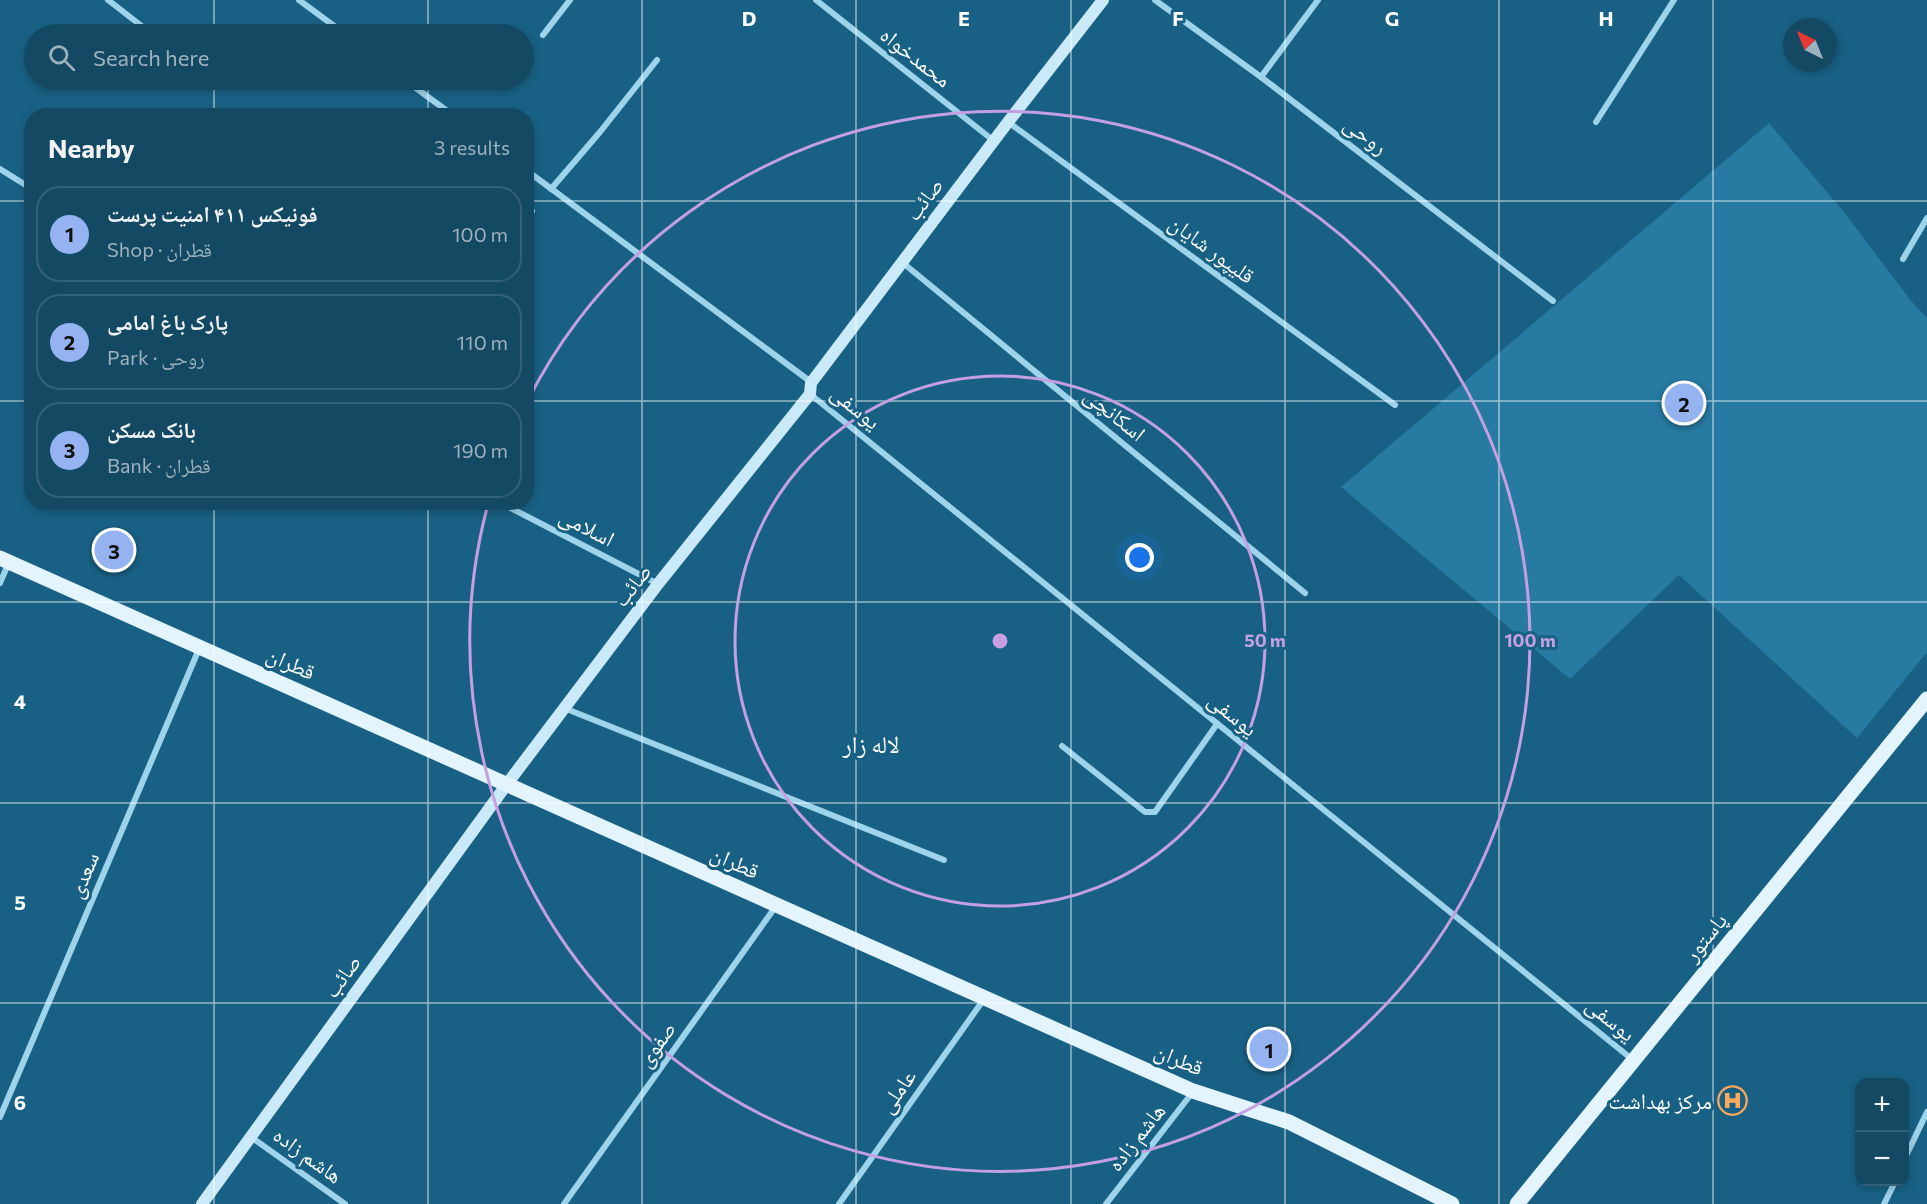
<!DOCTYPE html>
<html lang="en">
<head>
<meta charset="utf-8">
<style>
  body { margin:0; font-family:Commissioner,"Noto Naskh Arabic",sans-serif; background:#1c5069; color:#f1f3f6 }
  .controls { position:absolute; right:18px; bottom:18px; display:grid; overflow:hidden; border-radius:12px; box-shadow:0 3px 9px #0003 }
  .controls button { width:54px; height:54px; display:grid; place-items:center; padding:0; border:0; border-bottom:2px solid #326178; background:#134963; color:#f1f3f6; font:30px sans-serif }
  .compass { position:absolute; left:1783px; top:18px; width:54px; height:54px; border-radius:50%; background:#134963; box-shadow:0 3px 9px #0003; rotate:317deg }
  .you { position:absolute; left:1140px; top:558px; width:21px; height:21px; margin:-15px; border:4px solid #fff; border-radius:50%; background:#1a73e8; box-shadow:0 0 0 9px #1a73e833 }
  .badge { display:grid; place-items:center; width:39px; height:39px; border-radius:50%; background:#95b2f1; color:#111; font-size:20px; font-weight:700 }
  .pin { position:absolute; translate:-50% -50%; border:3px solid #fff; box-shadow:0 2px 6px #0006 }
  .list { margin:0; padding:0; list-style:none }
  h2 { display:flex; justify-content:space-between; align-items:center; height:78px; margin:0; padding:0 24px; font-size:26px }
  h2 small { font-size:20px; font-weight:400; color:#9db2be }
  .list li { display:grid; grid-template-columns:39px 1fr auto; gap:18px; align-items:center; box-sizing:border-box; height:96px; margin:0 12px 12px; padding:0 12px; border:2px solid #326178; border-radius:24px }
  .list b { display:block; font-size:22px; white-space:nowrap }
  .list p { margin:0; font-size:20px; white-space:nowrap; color:#9db2be }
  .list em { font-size:20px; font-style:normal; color:#9db2be }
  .icon { flex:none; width:33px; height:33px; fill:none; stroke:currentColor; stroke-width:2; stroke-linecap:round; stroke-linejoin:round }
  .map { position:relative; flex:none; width:1927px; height:1204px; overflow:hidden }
  .search { position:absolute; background:#134963; box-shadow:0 3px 9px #0003; left:24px; top:24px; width:510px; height:66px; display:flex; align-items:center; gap:15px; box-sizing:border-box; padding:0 21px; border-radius:33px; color:#9db2be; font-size:22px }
  .panel { position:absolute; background:#134963; box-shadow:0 3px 9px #0003; left:24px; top:108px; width:510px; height:402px; border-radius:24px }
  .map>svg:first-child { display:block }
  .green { fill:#277ba2 }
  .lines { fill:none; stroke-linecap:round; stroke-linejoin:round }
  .minor { stroke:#9ed3ec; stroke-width:6 }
  .secondary { stroke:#cae9f9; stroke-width:12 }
  .primary { stroke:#e3f4ff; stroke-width:15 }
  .grid { fill:none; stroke:#fff; stroke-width:1.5; stroke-opacity:0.55 }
  .ring { fill:none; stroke:#c4a0e2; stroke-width:3 }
  .labels { text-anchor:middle; stroke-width:6; stroke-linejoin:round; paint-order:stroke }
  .street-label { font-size:22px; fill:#fff; stroke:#196184 }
  .poi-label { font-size:22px; fill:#fff; stroke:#196184; text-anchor:end }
  .neighbourhood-label { font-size:24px; fill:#fff; stroke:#196184 }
  .grid-label { font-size:20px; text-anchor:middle; font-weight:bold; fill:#fff; stroke:#196184; stroke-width:6; stroke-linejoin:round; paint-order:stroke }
  .centre { fill:#c4a0e2; stroke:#196184; stroke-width:3 }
  .ring-label { font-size:18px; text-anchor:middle; font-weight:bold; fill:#c4a0e2; stroke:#196184; stroke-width:6; stroke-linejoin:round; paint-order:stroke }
</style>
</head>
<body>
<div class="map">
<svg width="1927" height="1204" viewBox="0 0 1927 1204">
  <rect width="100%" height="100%" fill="#196184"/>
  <polygon class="green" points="1769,123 1847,216 1912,302 1927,318 1927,652 1857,738 1679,575 1570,679 1341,487"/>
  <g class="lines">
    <g class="minor">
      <polyline points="108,0 152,34"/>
      <polyline points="299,0 345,34"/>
      <polyline points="816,0 994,141"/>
      <polyline points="1155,0 1261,77 1553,301"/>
      <polyline points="543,35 570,0"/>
      <polyline points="1261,77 1318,0"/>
      <polyline points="405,80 454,116"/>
      <polyline points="1008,122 1395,405"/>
      <polyline points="1596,122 1674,0"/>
      <polyline points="0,169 32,189"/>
      <polyline points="526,170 811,382"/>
      <polyline points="551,189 600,132 657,60"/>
      <polyline points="526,218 532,211"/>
      <polyline points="1903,259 1927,218"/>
      <polyline points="903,263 1305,593"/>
      <polyline points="810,394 1633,1060"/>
      <polyline points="499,502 658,584"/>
      <polyline points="0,583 9,562"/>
      <polyline points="564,708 944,860"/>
      <polyline points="1062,746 1145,812 1155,812 1217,724"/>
      <polyline points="0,1117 199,649"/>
      <polyline points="251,1137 345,1204"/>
      <polyline points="1904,1160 1927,1112"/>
      <polyline points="564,1204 776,906"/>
      <polyline points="839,1204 984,999"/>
      <polyline points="1106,1204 1192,1093"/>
      <polyline points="1884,1204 1895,1182"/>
    </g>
    <polyline class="secondary" points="202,1204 507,784 658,584 810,394 811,383 1008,122 1103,0"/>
    <g class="primary">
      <polyline points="0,558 1193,1091 1289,1122 1452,1204"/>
      <polyline points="1517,1204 1927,699"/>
    </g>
  </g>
  <path class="grid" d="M214 0V34M428 0V34M642 0V1204M856 0V1204M1071 0V1204M1285 0V1204M1499 0V1204M1713 0V1204M214 80V116M428 80V116M0 201H32M526 201H1927M0 401H32M526 401H1927M214 502V1204M428 502V1204M0 602H1927M0 803H1927M0 1003H1927"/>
  <g class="ring">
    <circle cx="1000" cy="641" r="265"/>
    <path d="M528 400A530 530 0 1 1 488 504"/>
  </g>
  <defs>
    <symbol id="hospital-ring" viewBox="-11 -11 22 22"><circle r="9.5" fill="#196184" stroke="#ffa859" stroke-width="1.5"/><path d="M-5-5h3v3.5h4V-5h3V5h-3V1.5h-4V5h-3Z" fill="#ffa859"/></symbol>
  </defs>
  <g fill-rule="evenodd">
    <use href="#hospital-ring" x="1716" y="1084" width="33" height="33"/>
  </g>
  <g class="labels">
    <g class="street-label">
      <text transform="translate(916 57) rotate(38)" y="8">محمدخواه</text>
      <text transform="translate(1366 135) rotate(37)" y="8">روحی</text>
      <text transform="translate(924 199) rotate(-53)" y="8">صائب</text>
      <text transform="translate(1212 249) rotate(36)" y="8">قلیپور شایان</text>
      <text transform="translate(856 407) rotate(39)" y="8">یوسفی</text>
      <text transform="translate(1115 414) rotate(39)" y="8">اسکانچی</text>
      <text transform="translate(587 527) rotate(27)" y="8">اسلامی</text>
      <text transform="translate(632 585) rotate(-52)" y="8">صائب</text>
      <text transform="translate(291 663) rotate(24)" y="8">قطران</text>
      <text transform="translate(1233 714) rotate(39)" y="8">یوسفی</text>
      <text transform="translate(735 862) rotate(24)" y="8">قطران</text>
      <text transform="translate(83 875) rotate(-67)" y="8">سعدی</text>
      <text transform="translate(1705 937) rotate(-51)" y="8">پاستور</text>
      <text transform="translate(342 976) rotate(-54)" y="8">صائب</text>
      <text transform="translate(1611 1019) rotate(39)" y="8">یوسفی</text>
      <text transform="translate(656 1044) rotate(-55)" y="8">صفوی</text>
      <text transform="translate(1179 1059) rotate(23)" y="8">قطران</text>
      <text transform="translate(897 1091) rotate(-55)" y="8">عاملی</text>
      <text transform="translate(1136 1137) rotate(-52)" y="8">هاشم زاده</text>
      <text transform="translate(308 1155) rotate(36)" y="8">هاشم زاده</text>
    </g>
    <g class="poi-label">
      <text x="1712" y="1109">مرکز بهداشت</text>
    </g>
    <g class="neighbourhood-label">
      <text x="871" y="753">لاله زار</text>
    </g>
  </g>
  <g class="grid-label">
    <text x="749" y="26">D</text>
    <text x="964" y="26">E</text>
    <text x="1178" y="26">F</text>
    <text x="1392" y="26">G</text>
    <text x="1606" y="26">H</text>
    <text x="20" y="709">4</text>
    <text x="20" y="910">5</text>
    <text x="20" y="1110">6</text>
  </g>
  <circle cx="1000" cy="641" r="9" class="centre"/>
  <g class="ring-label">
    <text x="1265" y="647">50 m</text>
    <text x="1530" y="647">100 m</text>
  </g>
</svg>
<div class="controls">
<button>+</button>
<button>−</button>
</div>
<svg class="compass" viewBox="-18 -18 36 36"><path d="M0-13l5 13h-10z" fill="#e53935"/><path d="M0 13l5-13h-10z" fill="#9db2be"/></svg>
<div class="you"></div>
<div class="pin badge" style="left:1269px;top:1049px">1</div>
<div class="pin badge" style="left:1684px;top:403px">2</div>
<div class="pin badge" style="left:114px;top:550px">3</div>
<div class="search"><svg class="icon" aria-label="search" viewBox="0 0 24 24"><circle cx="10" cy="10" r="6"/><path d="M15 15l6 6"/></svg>Search here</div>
<section class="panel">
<h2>Nearby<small>3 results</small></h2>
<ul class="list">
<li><span class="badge">1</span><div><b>فونیکس ۴۱۱ امنیت پرست</b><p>Shop · قطران</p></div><em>100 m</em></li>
<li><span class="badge">2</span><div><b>پارک باغ امامی</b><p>Park · روحی</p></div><em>110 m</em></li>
<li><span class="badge">3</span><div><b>بانک مسکن</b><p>Bank · قطران</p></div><em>190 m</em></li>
</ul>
</section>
</div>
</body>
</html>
